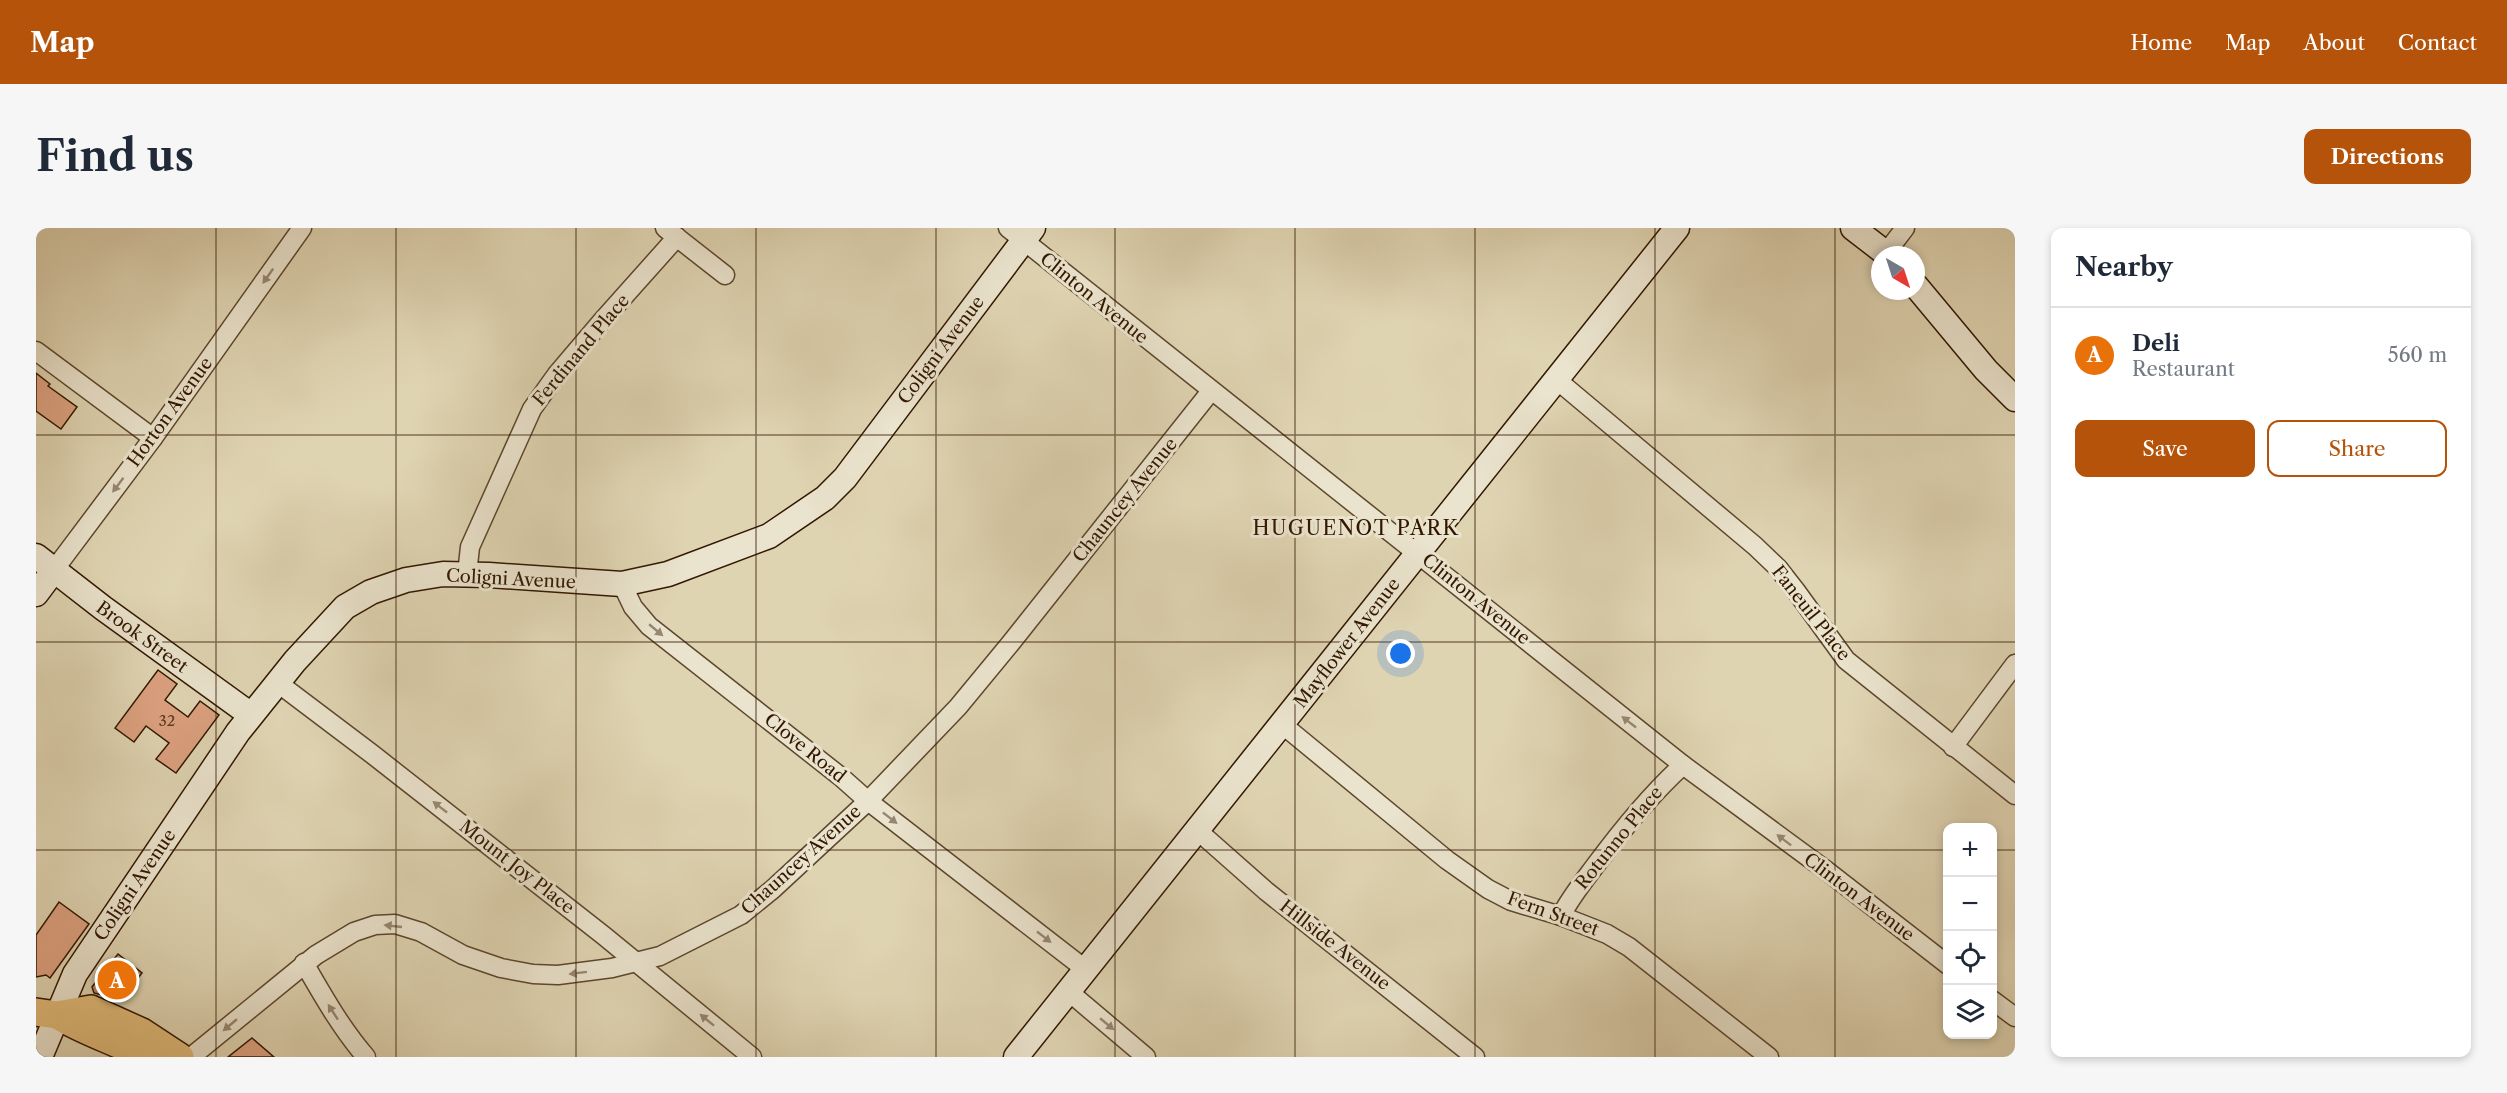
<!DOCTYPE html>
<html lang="en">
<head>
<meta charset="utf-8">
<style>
  body { margin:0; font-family:"Libre Caslon Text",serif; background:#f6f6f7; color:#1f2937 }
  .controls { position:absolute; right:18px; bottom:18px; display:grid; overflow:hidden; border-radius:12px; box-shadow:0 3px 9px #0003 }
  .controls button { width:54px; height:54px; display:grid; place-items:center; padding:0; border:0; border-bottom:2px solid #e0e1e3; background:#fff; color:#1f2937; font:30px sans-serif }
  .compass { position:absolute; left:1835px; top:18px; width:54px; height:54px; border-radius:50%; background:#fff; box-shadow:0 3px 9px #0003; rotate:141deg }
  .you { position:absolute; left:1365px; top:426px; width:21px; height:21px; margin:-15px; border:4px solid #fff; border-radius:50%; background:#1a73e8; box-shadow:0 0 0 9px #1a73e833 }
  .badge { display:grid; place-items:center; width:39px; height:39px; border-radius:50%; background:#b45309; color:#fff; font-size:20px; font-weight:700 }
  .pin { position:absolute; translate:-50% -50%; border:3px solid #fff; box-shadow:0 2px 6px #0006 }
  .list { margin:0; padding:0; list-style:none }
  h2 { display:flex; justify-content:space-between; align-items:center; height:78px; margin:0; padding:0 24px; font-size:26px }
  h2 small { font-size:20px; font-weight:400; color:#747a83 }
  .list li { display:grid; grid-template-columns:39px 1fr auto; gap:18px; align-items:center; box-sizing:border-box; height:96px; padding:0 24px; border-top:2px solid #e0e1e3 }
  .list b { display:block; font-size:22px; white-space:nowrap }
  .list p { margin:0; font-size:20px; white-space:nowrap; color:#747a83 }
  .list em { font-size:20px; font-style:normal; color:#747a83 }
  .actions { display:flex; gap:12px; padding:18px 24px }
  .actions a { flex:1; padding:14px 0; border:2px solid #b45309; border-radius:12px; text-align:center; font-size:21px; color:#b45309 }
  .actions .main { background:#b45309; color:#fff }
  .icon { flex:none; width:33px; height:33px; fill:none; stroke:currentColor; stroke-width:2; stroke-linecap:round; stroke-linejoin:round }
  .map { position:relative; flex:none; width:1979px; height:829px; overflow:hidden; border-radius:12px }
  header { display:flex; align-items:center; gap:36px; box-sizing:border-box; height:84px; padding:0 30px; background:#b45309; color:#fff }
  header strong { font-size:28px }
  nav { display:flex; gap:33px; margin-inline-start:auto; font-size:21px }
  .intro { display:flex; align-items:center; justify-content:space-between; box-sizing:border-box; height:144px; padding:0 36px }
  h1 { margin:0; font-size:42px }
  .button { padding:15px 27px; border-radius:12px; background:#b45309; color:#fff; font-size:21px; font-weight:700 }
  main { display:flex; gap:36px; padding:0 36px }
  aside { flex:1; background:#fff; border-radius:12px; box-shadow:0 3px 9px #0003 }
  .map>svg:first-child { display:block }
  .building { fill:#dca180; stroke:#321700; stroke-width:1.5 }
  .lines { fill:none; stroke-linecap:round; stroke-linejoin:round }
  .street-casing { stroke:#5d462c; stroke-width:21 }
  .secondary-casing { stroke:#321700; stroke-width:27 }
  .primary-casing { stroke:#321700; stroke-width:30 }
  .street { stroke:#eae3cd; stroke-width:18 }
  .secondary { stroke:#eae3cd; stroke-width:24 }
  .primary { stroke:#e0ba79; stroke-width:27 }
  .oneway { fill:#978771 }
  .grid { fill:none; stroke:#321700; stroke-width:1.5; stroke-opacity:0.55 }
  .labels { text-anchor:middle; stroke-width:6; stroke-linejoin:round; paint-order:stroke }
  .number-label { font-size:15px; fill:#5c3a20 }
  .street-label { font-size:18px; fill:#321700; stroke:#eae3cd }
  .neighbourhood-label { font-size:20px; letter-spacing:1.5px; fill:#321700; stroke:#eae3cd }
</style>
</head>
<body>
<header>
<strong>Map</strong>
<nav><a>Home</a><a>Map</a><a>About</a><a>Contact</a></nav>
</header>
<div class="intro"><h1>Find us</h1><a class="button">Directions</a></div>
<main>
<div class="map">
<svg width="1979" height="829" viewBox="0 0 1979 829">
  <rect width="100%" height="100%" fill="#dfd4b2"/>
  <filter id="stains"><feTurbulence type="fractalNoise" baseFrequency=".00333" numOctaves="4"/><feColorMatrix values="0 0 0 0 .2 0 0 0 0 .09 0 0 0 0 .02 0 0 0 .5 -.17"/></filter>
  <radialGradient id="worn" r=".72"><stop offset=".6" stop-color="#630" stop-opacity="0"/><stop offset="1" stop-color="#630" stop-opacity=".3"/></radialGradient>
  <g class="building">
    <polygon points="0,145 14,156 12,158 41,179 25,201 0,183"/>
    <polygon points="122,442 141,456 129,472 152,489 164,473 183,487 140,545 120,531 133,515 110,498 98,514 79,500"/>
    <polygon points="23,674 53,696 14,750 10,747 0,749 0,707"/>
    <polygon points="82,726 106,745 85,772 58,765 56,759"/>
    <polygon points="216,810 238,829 192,829"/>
  </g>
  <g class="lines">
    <defs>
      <g id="street">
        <polyline points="629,0 689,47"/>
        <polyline points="972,0 1647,537 1791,643 1912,737"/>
        <polyline points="1850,25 1869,0"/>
        <polyline points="0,123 117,210"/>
        <polyline points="1521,152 1719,318 1742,340 1760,363 1810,432 1979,567"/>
        <polyline points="18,342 117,210 266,0"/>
        <polyline points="431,346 434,319 496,181 521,146 566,93 641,9"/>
        <polyline points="586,356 597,379 613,398 805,549 832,573 1049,741"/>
        <polyline points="242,455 336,526 567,707 716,829"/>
        <polyline points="1247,497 1411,632 1452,661 1475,673 1525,688 1571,706 1593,719 1733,829"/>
        <polyline points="1917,519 1979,436"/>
        <polyline points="1161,602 1230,663 1439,829"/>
        <path d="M1525 688C1534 670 1547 654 1559 638 1585 603 1614 567 1647 537"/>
        <path d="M268 735C287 768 305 800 330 829"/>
        <polyline points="1032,763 1110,829"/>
        <polyline points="1956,772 1979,789"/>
        <polyline points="155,829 280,727 318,704 339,697 359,696 385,704 427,727 465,740 497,746 522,747 576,740 624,728 705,687 737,661 832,573 922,479 974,416 1175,163"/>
      </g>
      <g id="secondary">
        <polyline points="1817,0 1852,27"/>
        <polyline points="1880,58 1950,142 1979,171"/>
        <polyline points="0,328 67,380 215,487"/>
        <polyline points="0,366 18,342"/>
        <polyline points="4,829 39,746 202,504 259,433 309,379 335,364 370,352 407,346 453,347 586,356 632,346 733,308 789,270 809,250 997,0"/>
        <polyline points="980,829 1641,0"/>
      </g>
      <g id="primary">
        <polyline points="0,784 21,787 55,781 106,804 144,829"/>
        <path d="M21 787C50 805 80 813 109 829"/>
      </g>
    </defs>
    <use href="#street" class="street-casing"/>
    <use href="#secondary" class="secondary-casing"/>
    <use href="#primary" class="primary-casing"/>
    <use href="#street" class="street"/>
    <use href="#secondary" class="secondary"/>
    <use href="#primary" class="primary"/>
  </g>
  <defs><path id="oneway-solid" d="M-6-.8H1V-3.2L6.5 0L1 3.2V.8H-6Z" transform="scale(1.5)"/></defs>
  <g class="oneway">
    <use href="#oneway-solid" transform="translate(232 48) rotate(125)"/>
    <use href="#oneway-solid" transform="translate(82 257) rotate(127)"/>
    <use href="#oneway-solid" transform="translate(620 402) rotate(40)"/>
    <use href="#oneway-solid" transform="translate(1593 494) rotate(-142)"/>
    <use href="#oneway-solid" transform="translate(404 579) rotate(-142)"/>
    <use href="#oneway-solid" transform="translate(854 590) rotate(38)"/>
    <use href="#oneway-solid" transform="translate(1748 612) rotate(-143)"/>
    <use href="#oneway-solid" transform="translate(357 698) rotate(-174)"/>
    <use href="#oneway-solid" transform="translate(1008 709) rotate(38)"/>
    <use href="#oneway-solid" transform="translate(542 745) rotate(173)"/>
    <use href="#oneway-solid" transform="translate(297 784) rotate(-123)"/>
    <use href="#oneway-solid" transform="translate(671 792) rotate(-141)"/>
    <use href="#oneway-solid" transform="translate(1071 796) rotate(40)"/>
    <use href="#oneway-solid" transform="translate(194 797) rotate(140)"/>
  </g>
  <path class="grid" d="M180 0V829M360 0V829M540 0V829M720 0V829M900 0V829M1079 0V829M1259 0V829M1439 0V829M1619 0V829M1799 0V829M0 207H1979M0 414H1979M0 622H1912M1956 622H1979"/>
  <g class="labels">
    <g class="number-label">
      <text x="131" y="498">32</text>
    </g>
    <g class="street-label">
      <text transform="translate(1058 70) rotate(39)" y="6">Clinton Avenue</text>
      <text transform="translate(545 122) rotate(-50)" y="6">Ferdinand Place</text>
      <text transform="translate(905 122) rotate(-53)" y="6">Coligni Avenue</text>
      <text transform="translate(134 184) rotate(-54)" y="6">Horton Avenue</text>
      <text transform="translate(1089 272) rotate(-51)" y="6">Chauncey Avenue</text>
      <text transform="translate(475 351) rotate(3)" y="6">Coligni Avenue</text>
      <text transform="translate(1440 371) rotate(39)" y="6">Clinton Avenue</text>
      <text transform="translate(1775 385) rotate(52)" y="6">Faneuil Place</text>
      <text transform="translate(106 409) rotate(36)" y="6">Brook Street</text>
      <text transform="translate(1311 415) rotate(-52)" y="6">Mayflower Avenue</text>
      <text transform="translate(769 520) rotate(39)" y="6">Clove Road</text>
      <text transform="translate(1583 610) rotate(-51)" y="6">Rotunno Place</text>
      <text transform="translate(765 632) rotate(-42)" y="6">Chauncey Avenue</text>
      <text transform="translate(481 639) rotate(38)" y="6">Mount Joy Place</text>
      <text transform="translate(99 657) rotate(-56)" y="6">Coligni Avenue</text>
      <text transform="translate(1823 669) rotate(37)" y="6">Clinton Avenue</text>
      <text transform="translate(1517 686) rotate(20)" y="6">Fern Street</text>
      <text transform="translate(1299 717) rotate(38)" y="6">Hillside Avenue</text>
    </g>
    <g class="neighbourhood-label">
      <text x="1320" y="307">HUGUENOT PARK</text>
    </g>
  </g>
  <rect width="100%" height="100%" filter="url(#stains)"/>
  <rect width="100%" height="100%" fill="url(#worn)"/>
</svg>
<div class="controls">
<button>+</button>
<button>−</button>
<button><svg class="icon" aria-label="locate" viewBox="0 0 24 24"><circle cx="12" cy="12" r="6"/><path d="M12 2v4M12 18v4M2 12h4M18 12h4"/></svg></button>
<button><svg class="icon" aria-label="layers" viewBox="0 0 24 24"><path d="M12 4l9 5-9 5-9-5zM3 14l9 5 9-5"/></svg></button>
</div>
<svg class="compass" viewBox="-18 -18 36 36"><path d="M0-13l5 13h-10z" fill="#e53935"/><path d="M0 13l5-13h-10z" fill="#747a83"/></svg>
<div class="you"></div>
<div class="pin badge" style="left:81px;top:752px;background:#e8710a">A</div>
</div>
<aside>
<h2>Nearby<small></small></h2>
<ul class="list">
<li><span class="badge" style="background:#e8710a">A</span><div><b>Deli</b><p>Restaurant</p></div><em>560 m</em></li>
</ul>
<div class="actions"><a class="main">Save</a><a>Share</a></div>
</aside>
</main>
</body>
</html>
